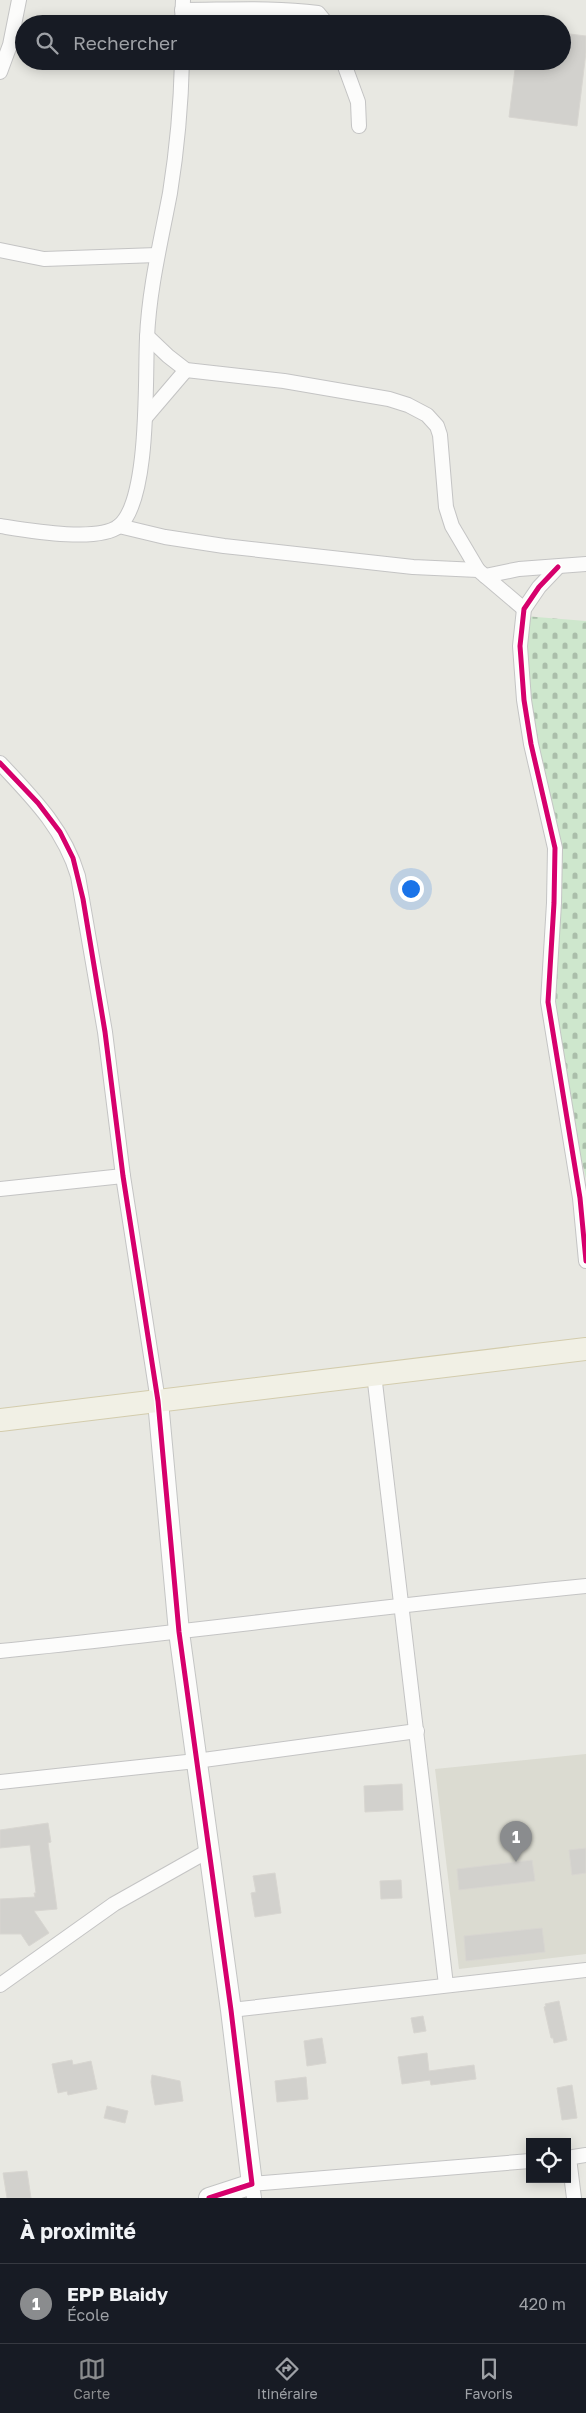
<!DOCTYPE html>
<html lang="fr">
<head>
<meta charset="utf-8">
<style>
  body { margin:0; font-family:"Golos Text",sans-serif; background:#20242c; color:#f1f3f6 }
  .controls { position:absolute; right:15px; bottom:15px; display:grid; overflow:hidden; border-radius:0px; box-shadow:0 2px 12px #0003 }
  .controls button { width:45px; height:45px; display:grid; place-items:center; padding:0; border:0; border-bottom:1px solid #363941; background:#171b24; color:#f1f3f6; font:25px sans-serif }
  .you { position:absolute; left:410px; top:888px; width:18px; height:18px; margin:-12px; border:4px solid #fff; border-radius:50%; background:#1a73e8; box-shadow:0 0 0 8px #1a73e833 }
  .badge { display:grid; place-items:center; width:32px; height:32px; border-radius:50%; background:#8a8c8e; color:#fff; font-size:16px; font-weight:700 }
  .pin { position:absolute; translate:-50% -41px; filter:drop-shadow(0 1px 2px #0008) }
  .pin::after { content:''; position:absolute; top:26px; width:18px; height:15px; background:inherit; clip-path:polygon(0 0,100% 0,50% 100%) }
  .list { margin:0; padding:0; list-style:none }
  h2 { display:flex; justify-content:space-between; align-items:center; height:65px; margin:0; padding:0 20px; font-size:21px }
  h2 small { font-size:16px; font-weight:400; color:#9ea1a6 }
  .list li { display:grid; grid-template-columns:32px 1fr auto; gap:15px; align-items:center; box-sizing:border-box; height:80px; padding:0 20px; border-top:1px solid #363941 }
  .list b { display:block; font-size:19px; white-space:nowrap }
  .list p { margin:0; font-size:16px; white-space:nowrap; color:#9ea1a6 }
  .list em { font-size:16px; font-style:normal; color:#9ea1a6 }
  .icon { flex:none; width:28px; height:28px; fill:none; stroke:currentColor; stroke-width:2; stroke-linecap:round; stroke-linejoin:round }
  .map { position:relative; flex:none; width:586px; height:2198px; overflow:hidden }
  .search { position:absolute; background:#171b24; box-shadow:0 2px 12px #0003; left:15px; right:15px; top:15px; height:55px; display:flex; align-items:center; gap:12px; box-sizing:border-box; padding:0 18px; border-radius:28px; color:#9ea1a6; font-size:19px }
  .sheet { height:145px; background:#171b24 }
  nav { display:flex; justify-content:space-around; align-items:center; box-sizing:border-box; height:70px; border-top:1px solid #363941; background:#171b24; font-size:14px; color:#9ea1a6 }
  nav a { display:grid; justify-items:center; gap:2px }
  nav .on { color:#8a8c8e }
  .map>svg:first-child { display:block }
  .education { fill:#dbdbd1 }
  .cemetery { fill:url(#cemetery-stones) }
  .building { fill:#d2d1cd; stroke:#d8d6d1 }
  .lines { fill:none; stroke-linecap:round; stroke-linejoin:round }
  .street-casing { stroke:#c4c4c4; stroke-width:16 }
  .secondary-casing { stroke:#c4c5c4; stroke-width:22 }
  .primary-casing { stroke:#d3ccad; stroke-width:24 }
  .street { stroke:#fcfcfb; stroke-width:14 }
  .secondary { stroke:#fcfcfb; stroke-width:20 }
  .primary { stroke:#f1f0e5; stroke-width:22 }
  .cycleway-casing { stroke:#fff; stroke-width:8 }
  .cycleway { stroke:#d6006c; stroke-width:5 }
</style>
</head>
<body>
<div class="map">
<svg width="586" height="2198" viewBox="0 0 586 2198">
  <defs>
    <pattern id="cemetery-stones" width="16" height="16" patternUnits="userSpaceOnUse" patternTransform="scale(1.25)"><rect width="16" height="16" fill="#cee7cd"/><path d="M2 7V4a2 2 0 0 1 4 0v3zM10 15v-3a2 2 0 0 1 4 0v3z" fill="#aabeaa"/></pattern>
  </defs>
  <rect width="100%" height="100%" fill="#e8e8e2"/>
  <polygon class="education" points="586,1754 586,1954 459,1969 435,1769"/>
  <polygon class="cemetery" points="524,616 586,621 586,1179 557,1053 546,994 560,860 532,745"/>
  <g class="building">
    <polygon points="562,33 586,36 586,52 577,126 509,117 516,61 562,61"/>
    <polygon points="402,1784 403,1810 365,1812 364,1786"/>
    <polygon points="48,1823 51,1842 48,1843 57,1909 34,1911 49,1933 29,1946 21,1934 0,1934 0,1899 35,1897 34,1893 36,1893 30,1845 0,1848 0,1830"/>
    <polygon points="586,1848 586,1873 572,1875 569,1850"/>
    <polygon points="532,1860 535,1881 459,1890 457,1869"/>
    <polygon points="275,1873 281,1913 255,1917 251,1893 256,1892 253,1876"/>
    <polygon points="401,1880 402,1898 381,1899 380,1881"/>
    <polygon points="542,1928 545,1952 466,1961 464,1936"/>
    <polygon points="559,2001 567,2040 554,2043 553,2038 551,2038 544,2007 546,2006 545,2004"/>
    <polygon points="423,2016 426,2031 414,2033 411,2018"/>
    <polygon points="322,2038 326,2063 307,2066 304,2041"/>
    <polygon points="427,2053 429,2071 474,2065 476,2079 431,2085 430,2080 402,2084 398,2057"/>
    <polygon points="72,2060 73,2065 91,2061 97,2089 68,2095 67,2091 58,2093 52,2064"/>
    <polygon points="152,2075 180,2081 183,2101 155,2105 151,2082"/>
    <polygon points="306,2077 308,2099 277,2102 275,2081"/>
    <polygon points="572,2085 577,2118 562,2120 557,2088"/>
    <polygon points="107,2106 128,2111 125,2123 104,2118"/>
    <polygon points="27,2171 31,2198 7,2198 3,2173"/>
  </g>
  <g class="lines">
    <defs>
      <g id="street">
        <path d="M182 10C228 10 273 7 318 13L327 24"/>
        <polyline points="182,24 183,0"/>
        <polyline points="343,61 358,102 359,126"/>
        <polyline points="0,72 10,45 19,0"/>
        <polyline points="0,250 44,259 157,255"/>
        <polyline points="147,336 168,356 186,370 284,381 389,399 408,405 427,415 437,426 440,435 446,507 452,526 478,570"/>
        <polyline points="145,418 186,370"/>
        <path d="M0 526C26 530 98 543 119 526 150 500 145 378 147 338 149 289 161 241 170 193 177 149 181 105 182 61"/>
        <polyline points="119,526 165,537 224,546 413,567 478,570 524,609"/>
        <polyline points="558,567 539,587 524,609 520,646 524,700 531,744 555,848 554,903 548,1002 580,1198 586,1261"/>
        <polyline points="485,576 519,569 586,564"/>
        <path d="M0 763C33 798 64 829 78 876L105 1032 123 1176 158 1401"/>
        <polyline points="0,1189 123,1176"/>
        <polyline points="374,1374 446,1985"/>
        <path d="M0 1651C196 1631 390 1605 586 1586"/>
        <polyline points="0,1782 196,1761 417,1731"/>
        <polyline points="0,1985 114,1904 208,1851"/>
        <polyline points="231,2010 586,1970"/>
        <polyline points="567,2158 586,2155"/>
        <polyline points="569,2158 574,2198"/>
        <polyline points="254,2198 252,2184 530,2161"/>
      </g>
      <polyline id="secondary" points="158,1401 179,1632 231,2010 252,2184 209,2198"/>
      <polyline id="primary" points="0,1420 586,1349"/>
    </defs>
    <use href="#street" class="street-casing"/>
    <use href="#secondary" class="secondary-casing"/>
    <use href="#primary" class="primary-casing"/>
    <use href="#street" class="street"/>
    <use href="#secondary" class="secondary"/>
    <use href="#primary" class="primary"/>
    <defs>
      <g id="cycleway">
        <polyline points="558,567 539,587 524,609 520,646 524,700 531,744 555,848 554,903 548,1002 580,1198 586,1261"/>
        <polyline points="0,763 38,803 60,832 73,858 83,899 105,1032 123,1176 158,1401 179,1632 231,2010 252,2184 209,2198"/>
      </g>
    </defs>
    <use href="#cycleway" class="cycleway-casing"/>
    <use href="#cycleway" class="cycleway"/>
  </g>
</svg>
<div class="controls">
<button><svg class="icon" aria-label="locate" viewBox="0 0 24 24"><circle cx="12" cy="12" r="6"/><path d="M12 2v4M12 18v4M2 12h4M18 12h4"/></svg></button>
</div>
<div class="you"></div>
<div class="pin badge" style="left:516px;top:1862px">1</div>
<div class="search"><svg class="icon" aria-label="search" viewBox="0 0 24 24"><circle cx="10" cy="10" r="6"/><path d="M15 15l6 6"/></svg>Rechercher</div>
</div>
<section class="sheet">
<h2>À proximité<small></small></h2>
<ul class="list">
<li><span class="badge">1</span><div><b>EPP Blaidy</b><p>École</p></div><em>420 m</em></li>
</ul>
</section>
<nav>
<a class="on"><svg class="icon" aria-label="map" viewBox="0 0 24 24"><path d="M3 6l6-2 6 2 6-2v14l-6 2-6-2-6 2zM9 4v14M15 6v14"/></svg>Carte</a>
<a><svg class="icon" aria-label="directions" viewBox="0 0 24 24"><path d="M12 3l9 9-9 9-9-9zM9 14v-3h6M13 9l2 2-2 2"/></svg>Itinéraire</a>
<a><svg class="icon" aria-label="saved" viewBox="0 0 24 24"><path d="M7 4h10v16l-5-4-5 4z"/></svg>Favoris</a>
</nav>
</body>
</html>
